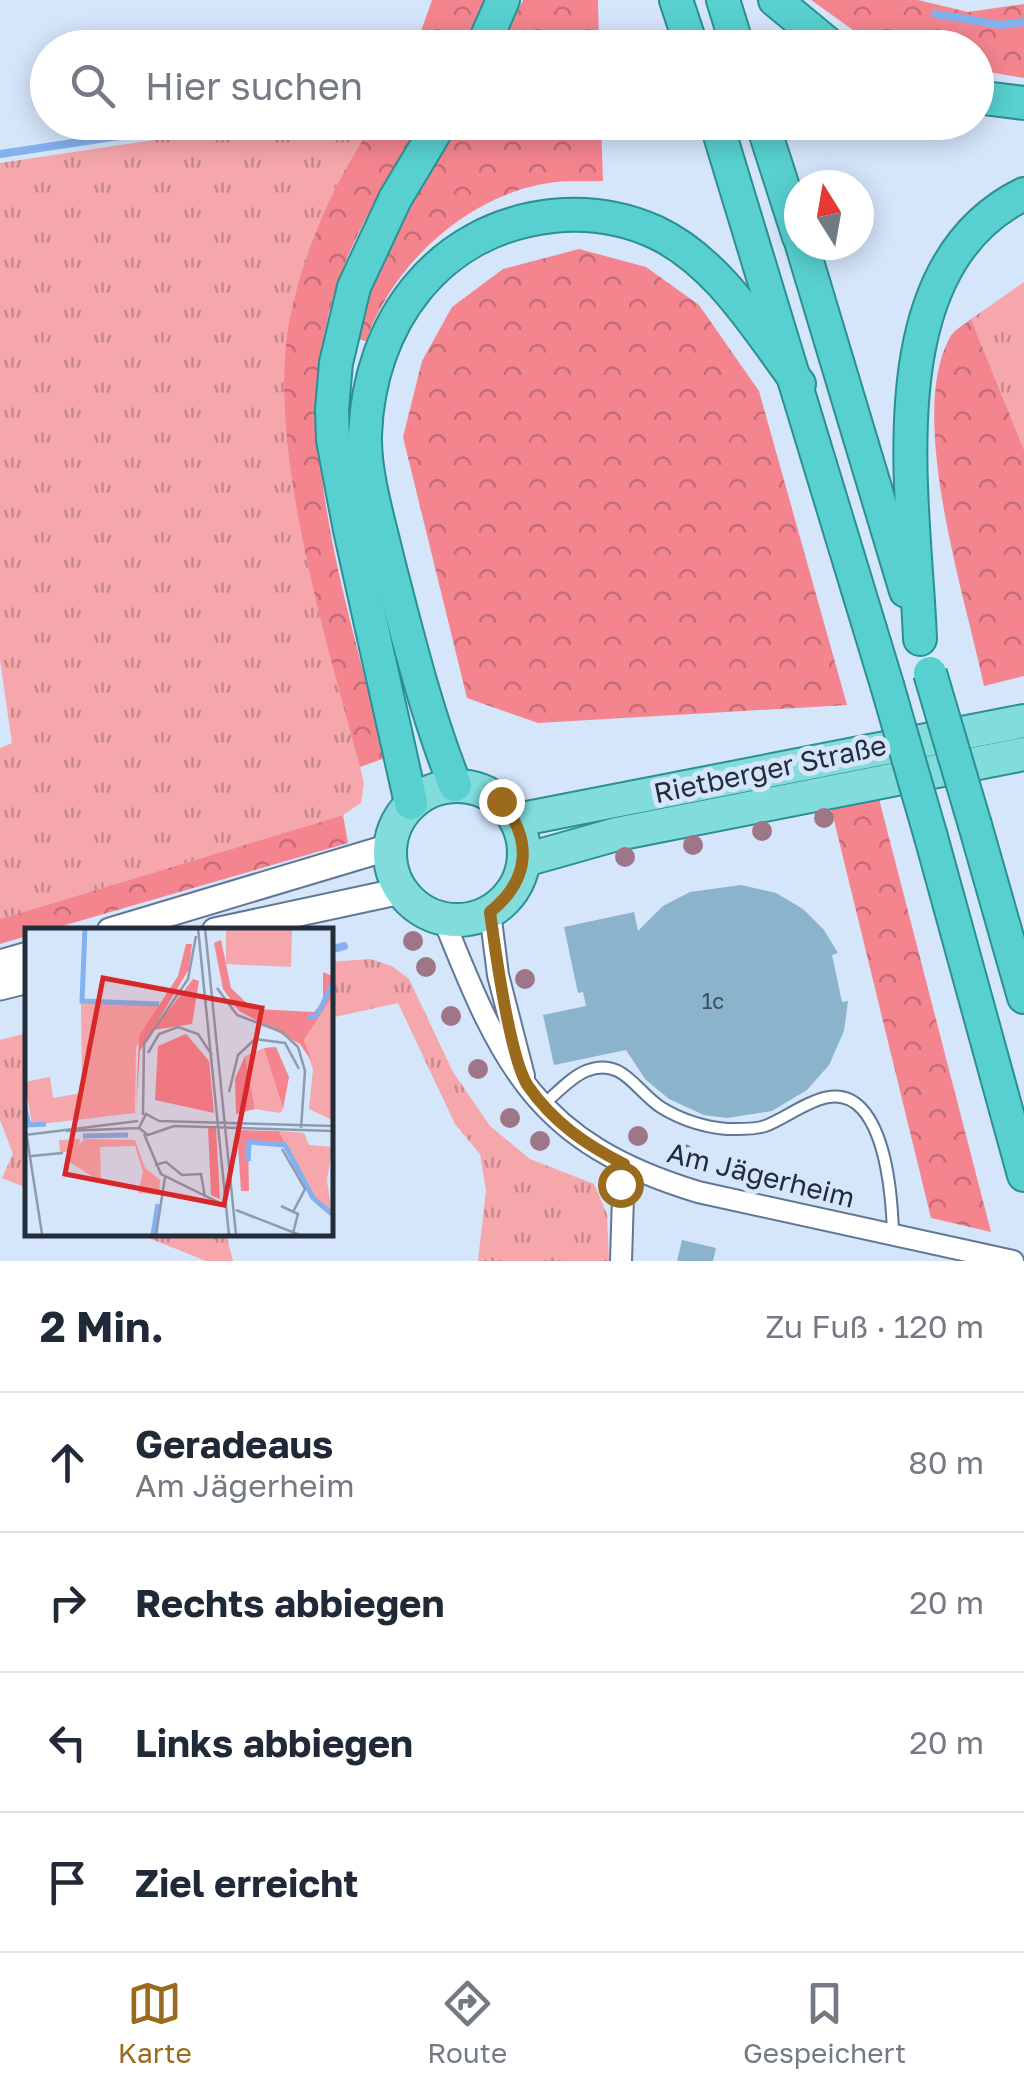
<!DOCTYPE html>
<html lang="de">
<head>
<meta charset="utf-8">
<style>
  body { margin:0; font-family:"Golos Text",sans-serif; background:#f6f6f7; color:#1f2937 }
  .compass { position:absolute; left:784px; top:170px; width:90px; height:90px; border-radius:50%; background:#fff; box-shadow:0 5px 25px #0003; rotate:349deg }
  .stop { position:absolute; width:30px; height:30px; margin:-22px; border:8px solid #9a6b1c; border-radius:50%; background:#fff }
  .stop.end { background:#9a6b1c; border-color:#fff; box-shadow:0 2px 10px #0008 }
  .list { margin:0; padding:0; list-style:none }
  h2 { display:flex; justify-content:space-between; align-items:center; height:130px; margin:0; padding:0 40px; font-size:42px }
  h2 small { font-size:32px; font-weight:400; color:#747a83 }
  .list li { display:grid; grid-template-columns:65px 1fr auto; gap:30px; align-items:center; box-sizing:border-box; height:140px; padding:0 40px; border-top:2px solid #e0e1e3 }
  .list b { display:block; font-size:38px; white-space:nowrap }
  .list p { margin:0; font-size:32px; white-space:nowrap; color:#747a83 }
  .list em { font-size:32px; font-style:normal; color:#747a83 }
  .icon { flex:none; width:55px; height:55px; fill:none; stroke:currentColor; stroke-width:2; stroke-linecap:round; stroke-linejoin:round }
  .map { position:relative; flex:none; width:1024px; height:1261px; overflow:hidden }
  .search { position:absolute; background:#fff; box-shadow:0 5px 25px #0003; left:30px; right:30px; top:30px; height:110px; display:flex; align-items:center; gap:25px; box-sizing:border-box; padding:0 35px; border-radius:55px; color:#747a83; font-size:38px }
  .sheet { height:690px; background:#fff }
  nav { display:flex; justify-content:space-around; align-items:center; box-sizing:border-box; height:140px; border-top:2px solid #e0e1e3; background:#fff; font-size:28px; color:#747a83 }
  nav a { display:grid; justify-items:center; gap:5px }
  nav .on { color:#9a6b1c }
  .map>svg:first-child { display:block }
  .grass { fill:url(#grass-tufts) }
  .forest { fill:url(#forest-crowns) }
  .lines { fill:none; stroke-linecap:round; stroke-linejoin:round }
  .stream { stroke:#83b1ee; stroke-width:8 }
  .building { fill:#8bb3cb }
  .service-casing { stroke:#607796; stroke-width:14 }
  .minor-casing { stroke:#607796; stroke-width:24 }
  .tertiary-casing { stroke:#607796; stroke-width:29 }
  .primary-casing { stroke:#2b8f94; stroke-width:36 }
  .trunk-casing { stroke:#2b8f94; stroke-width:36 }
  .service { stroke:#fff; stroke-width:10 }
  .minor { stroke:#fff; stroke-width:20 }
  .tertiary { stroke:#fff; stroke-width:25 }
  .primary { stroke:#82dcdc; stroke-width:32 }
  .trunk { stroke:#58d0d0; stroke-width:32 }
  .trunk-bridge-casing { stroke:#2b8f94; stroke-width:36; stroke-linecap:butt }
  .trunk-bridge { stroke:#58d0d0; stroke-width:32 }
  .tree { fill:#9f7688 }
  .route { stroke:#9a6b1c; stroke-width:12 }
  .labels { text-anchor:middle; stroke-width:10; stroke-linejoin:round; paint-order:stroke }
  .number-label { font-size:22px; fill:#3d4e5e }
  .street-label { font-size:28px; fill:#232d3a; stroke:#d5e5fa }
  .inset-river { fill:none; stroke:#83b1ee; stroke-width:5 }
  .inset-road { fill:none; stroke:#8e9bad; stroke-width:2.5 }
  .view { fill:#d62828; fill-opacity:0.15; stroke:#d62828; stroke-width:5 }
  .inset-edge { fill:none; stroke:#232d3a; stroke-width:5 }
</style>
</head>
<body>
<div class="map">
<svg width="1024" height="1261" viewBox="0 0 1024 1261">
  <defs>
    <pattern id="grass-tufts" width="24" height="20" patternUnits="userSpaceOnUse" patternTransform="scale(2.5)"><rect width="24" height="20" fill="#f5a7ab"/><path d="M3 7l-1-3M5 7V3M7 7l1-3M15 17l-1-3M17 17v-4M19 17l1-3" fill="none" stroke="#c6888c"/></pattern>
    <pattern id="forest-crowns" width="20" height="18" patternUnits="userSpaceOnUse" patternTransform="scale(2.5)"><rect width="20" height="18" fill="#f4858f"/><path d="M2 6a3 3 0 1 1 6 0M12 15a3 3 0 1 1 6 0" fill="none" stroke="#c56d76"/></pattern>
  </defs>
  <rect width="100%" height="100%" fill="#d5e5fa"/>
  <g class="grass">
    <polygon points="268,123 374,123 316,232 290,319 296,501 364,783 361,803 343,815 0,919 0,748 12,743 0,660 0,163"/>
    <polygon points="1024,282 1024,450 971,319"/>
    <polygon points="370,959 392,966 409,979 453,1072 490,1126 530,1159 594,1184 607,1214 609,1261 478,1261 486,1190 480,1154 455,1124 398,1003 330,1018 330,962"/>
    <polygon points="27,1033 28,1033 27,1188 2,1178 13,1154 0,1120 0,1040"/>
    <polygon points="139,1234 226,1234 233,1261 206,1261"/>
  </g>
  <g class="forest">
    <polygon points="432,0 485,0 465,47 415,48"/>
    <polygon points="523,0 598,0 599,47 500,47"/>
    <polygon points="811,0 918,0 968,12 1024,4 1024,78 977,70 976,48 891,47 853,30"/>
    <path d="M374 123H422C391 175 356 227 337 285 286 438 350 607 385 758L360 767C327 643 265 442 290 318 304 249 335 180 374 123Z"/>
    <path d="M457 123H601L603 181C585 182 566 180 549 183 467 195 392 265 366 341L352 338 374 265Z"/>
    <polygon points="579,249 646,267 699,305 759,391 847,705 538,723 467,698 403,437 422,361 452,307 503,269"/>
    <path d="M971 319 1024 450V676L984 686C966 599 907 419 949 339 953 330 964 325 971 319Z"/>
    <polygon points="879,799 991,1232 931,1218 831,808"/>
    <polygon points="343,815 348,843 45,931 28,931 27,936 0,944 0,919"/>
  </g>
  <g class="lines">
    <g class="stream">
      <polyline points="935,14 1001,25 1024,22"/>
      <polyline points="0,154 212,122"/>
      <polyline points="330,950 344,946"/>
    </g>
  </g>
  <g class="building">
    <polygon points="741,885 776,893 803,909 824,930 838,953 832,955 842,1002 848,1001 844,1031 829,1065 807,1090 772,1111 727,1118 704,1115 669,1099 645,1079 626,1050 554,1065 543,1015 586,1006 583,992 578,993 564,927 634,912 638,931 663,906 690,892"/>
    <polygon points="682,1240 716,1248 713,1261 677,1261"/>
  </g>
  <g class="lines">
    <defs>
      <path id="service" d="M544 1104C557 1093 571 1077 586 1071 623 1056 636 1092 662 1108 682 1120 704 1127 727 1129 739 1129 754 1130 765 1126 795 1115 833 1077 862 1109 887 1137 892 1199 893 1234"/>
      <g id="minor">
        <polyline points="490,912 498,975 524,1076"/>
        <path d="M443 918C502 1066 536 1143 698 1192L1013 1261"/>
        <polyline points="621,1261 624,1164"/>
      </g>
      <g id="tertiary">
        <polyline points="110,931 390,847"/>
        <polyline points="215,931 401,891"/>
        <polyline points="0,963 28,955"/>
        <polyline points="0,987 28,980"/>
      </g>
      <g id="primary">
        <circle cx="457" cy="853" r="67"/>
        <polyline points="517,820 1024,721"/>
        <polyline points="525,860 617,834 1024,754"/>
      </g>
      <g id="trunk">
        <polyline points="676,0 692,48"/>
        <polyline points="723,0 738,48"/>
        <polyline points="775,0 833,48"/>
        <polyline points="482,48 503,0"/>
        <polyline points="976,97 1024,103"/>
        <polyline points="716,122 887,685"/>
        <polyline points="762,122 799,237"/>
        <polyline points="802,245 906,591"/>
        <path d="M920 639C915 501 871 269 1024 194"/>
        <path d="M455 785C426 712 408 638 388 561 379 522 364 475 365 435 369 323 437 229 552 216 588 212 622 217 655 232 719 262 758 330 799 384"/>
        <polyline points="411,803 350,530 333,440 332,409 336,363 354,287 395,199 441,122"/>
        <polyline points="975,825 1024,997"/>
        <polyline points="931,837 1024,1175"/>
      </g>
    </defs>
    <use href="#service" class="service-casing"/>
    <use href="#minor" class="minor-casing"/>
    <use href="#tertiary" class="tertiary-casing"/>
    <use href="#primary" class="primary-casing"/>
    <use href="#trunk" class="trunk-casing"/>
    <use href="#service" class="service"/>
    <use href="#minor" class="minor"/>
    <use href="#tertiary" class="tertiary"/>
    <use href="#primary" class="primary"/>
    <use href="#trunk" class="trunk"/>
    <defs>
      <g id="trunk-bridge">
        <polyline points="930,673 975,825"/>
        <polyline points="887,685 931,837"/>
      </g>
    </defs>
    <use href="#trunk-bridge" class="trunk-bridge-casing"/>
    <use href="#trunk-bridge" class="trunk-bridge"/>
  </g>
  <g class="tree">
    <circle cx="824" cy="818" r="10"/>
    <circle cx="762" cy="831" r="10"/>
    <circle cx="693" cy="845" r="10"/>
    <circle cx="625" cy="857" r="10"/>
    <circle cx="413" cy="941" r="10"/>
    <circle cx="426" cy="967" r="10"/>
    <circle cx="525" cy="979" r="10"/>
    <circle cx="451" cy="1016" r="10"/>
    <circle cx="478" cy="1069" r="10"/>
    <circle cx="510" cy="1118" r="10"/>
    <circle cx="638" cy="1136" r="10"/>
    <circle cx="540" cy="1141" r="10"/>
    <circle cx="684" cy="1154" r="10"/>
    <circle cx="738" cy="1171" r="10"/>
  </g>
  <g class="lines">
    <path class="route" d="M501 801C533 840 530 880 490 912 495 949 510 1059 528 1086 553 1122 586 1145 624 1164L620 1184"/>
  </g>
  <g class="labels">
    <g class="number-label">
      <text x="713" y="1009">1c</text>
    </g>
    <g class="street-label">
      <text transform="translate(770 769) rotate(-12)" y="10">Rietberger Straße</text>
      <text transform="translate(761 1175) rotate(14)" y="10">Am Jägerheim</text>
    </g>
  </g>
  <g transform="translate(25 928)">
    <rect width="308" height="308" fill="#d5e5fa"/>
    <path d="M201 0 267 2 266 39 201 36ZM307 69V192L284 181 288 142 279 112ZM56 74 135 77 111 119 110 185 7 197 0 154 25 149 28 170 57 165ZM239 120 258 181 255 185 230 181 220 128ZM254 203 279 205 284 217 307 219 302 253 307 286 288 268ZM55 211 54 217 59 211 110 212 120 240 135 252 134 267 113 265 118 244 110 218 75 219 76 254 43 233 44 224H35L34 212Z" fill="#f5a7ab"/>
    <path d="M196 12 206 60 228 81 289 84 298 74V44L307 48V69L279 112 287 134 275 116 214 83 198 61 189 15ZM161 16H167L164 41 115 123 111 180 114 108 153 48ZM168 51 174 53 167 96 128 102ZM161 106 184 133 189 185 130 172 133 118ZM251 119 264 149 258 181 239 120ZM220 128 230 181 211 186 210 151ZM183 200H191L195 271 186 267ZM212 202 254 203 260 215 223 212 224 263H216Z" fill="#f4858f"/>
    <path class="inset-river" d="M60 0 57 73 134 76M283 90 292 87 308 55M0 182 4 197 21 196M58 208 103 207M223 233 224 214 260 217 288 270 308 287M128 307 133 276"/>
    <path class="inset-road" d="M173 0 204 307M180 0 211 307M192 60 212 87 257 104 273 119 280 143 276 200M123 125 134 106 153 99 173 106 187 127M204 164 213 127 230 111 260 115 274 141M118 187 119 116 163 51 171 8M134 193 121 186 114 200 123 207 149 198 308 203M134 193 308 198M0 197 17 306M41 203 114 200M119 206 136 246 201 278M0 207 113 193M257 221 280 261 268 284M6 228 38 225M130 237 141 234 157 247 176 246 180 269M256 278 273 286 268 305M211 282 275 307M131 307 140 249"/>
    <path class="view" d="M78 50 237 80 199 277 40 246Z"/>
    <rect width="308" height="308" class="inset-edge"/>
  </g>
</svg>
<svg class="compass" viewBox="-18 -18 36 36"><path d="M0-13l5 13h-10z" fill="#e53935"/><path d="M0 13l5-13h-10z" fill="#747a83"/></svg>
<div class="stop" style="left:620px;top:1184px"></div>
<div class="stop end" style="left:501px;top:801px"></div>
<div class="search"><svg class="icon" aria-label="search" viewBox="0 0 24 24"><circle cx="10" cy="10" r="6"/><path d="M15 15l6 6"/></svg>Hier suchen</div>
</div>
<section class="sheet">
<h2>2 Min.<small>Zu Fuß · 120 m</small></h2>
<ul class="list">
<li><svg class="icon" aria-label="ahead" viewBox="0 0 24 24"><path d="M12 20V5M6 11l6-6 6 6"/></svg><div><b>Geradeaus</b><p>Am Jägerheim</p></div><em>80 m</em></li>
<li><svg class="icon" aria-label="right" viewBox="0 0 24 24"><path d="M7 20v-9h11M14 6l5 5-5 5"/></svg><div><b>Rechts abbiegen</b></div><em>20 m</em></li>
<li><svg class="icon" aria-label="left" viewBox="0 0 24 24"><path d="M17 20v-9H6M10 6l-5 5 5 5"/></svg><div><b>Links abbiegen</b></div><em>20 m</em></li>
<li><svg class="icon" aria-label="arrive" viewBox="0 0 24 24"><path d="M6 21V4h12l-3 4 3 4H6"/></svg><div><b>Ziel erreicht</b></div></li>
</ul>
</section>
<nav>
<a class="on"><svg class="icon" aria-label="map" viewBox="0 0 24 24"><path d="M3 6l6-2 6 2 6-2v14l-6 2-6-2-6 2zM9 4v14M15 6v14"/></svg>Karte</a>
<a><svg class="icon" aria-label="directions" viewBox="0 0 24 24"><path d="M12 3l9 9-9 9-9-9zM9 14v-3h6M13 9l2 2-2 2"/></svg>Route</a>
<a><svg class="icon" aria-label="saved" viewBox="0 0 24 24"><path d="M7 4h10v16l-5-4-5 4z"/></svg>Gespeichert</a>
</nav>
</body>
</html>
